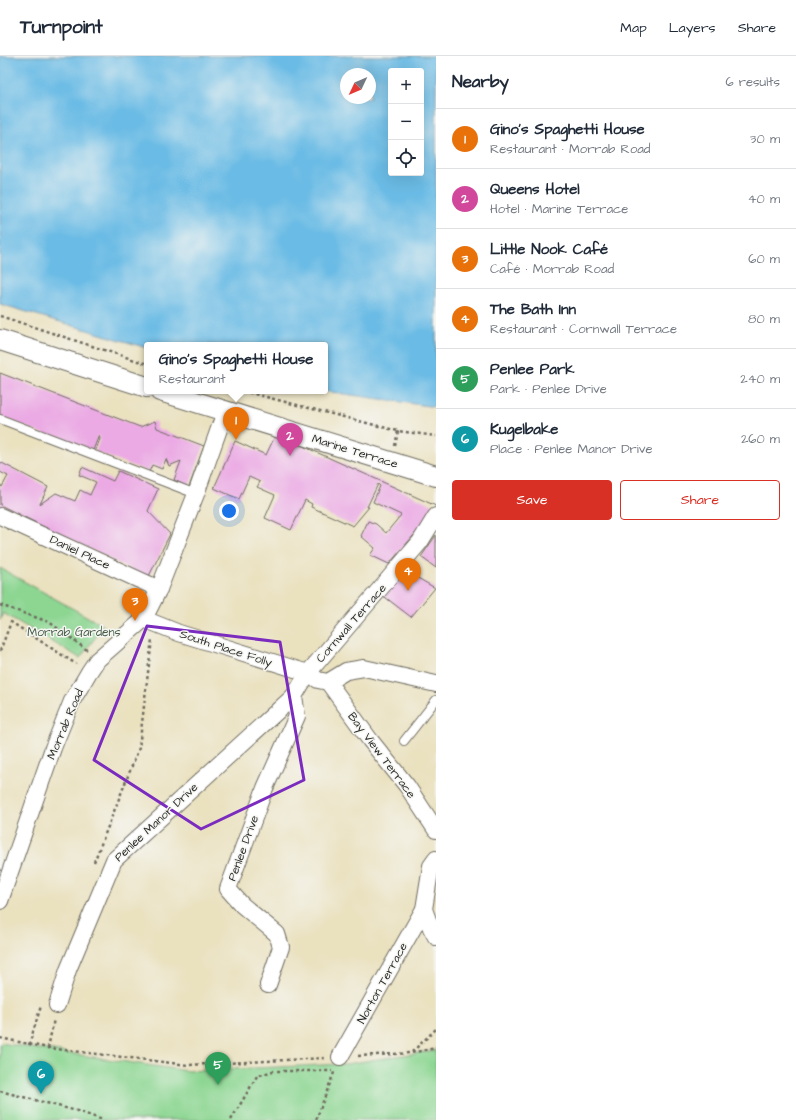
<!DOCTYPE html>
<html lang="en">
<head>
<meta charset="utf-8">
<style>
  body { margin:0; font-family:"Architects Daughter",sans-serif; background:#f2f2f3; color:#1f2937 }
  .controls { position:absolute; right:12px; top:12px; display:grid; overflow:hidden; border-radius:4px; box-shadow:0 4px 16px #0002 }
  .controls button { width:36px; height:36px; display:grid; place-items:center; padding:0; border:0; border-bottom:1px solid #e0e1e3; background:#fff; color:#1f2937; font:20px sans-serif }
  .compass { position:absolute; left:340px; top:12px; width:36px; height:36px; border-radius:50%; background:#fff; box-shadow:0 4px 16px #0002; rotate:226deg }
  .you { position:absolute; left:229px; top:455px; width:14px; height:14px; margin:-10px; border:3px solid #fff; border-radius:50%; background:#1a73e8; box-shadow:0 0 0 6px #1a73e833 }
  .badge { display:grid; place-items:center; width:26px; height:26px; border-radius:50%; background:#d93025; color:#fff; font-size:13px; font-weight:700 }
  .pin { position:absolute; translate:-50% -33px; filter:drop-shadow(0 1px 2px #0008) }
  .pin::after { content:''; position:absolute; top:21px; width:14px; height:12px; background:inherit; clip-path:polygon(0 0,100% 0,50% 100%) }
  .popup { position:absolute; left:144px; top:286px; width:184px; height:52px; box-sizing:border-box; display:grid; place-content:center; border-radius:4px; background:#fff; filter:drop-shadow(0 1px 3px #0005); font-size:13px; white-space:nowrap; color:#747a83 }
  .popup b { font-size:15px; color:#1f2937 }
  .popup::after { content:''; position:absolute; left:50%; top:100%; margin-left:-8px; border:8px solid transparent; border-top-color:#fff }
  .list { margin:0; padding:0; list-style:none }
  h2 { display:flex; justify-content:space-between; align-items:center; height:52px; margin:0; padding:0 16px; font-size:17px }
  h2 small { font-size:13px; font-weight:400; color:#747a83 }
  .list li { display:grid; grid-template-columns:26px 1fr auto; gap:12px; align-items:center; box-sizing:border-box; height:60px; padding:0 16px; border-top:1px solid #e0e1e3 }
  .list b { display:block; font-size:15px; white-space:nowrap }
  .list p { margin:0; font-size:13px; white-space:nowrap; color:#747a83 }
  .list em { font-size:13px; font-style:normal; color:#747a83 }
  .actions { display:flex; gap:8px; padding:12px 16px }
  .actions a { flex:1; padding:9px 0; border:1px solid #d93025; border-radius:4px; text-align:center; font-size:14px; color:#d93025 }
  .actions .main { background:#d93025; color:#fff }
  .icon { flex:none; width:22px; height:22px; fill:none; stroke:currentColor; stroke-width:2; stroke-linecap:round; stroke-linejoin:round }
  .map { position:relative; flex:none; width:436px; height:1064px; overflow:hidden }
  header { display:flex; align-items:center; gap:24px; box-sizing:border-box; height:56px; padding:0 20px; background:#fff; border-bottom:1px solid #e0e1e3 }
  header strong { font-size:19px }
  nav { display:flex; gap:22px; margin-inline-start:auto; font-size:14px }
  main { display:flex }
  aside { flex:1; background:#fff }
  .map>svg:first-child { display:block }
  .green { fill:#8cd692; stroke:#5c805e }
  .water { fill:#6abbe5; stroke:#4a7388; fill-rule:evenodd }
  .building { fill:#ebaae4 }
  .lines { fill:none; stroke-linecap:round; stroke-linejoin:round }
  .service-casing { stroke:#6e6b5f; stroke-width:10 }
  .minor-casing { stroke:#6e6b5f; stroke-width:18 }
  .tertiary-casing { stroke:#6e6b5f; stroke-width:22 }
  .path { stroke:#6e6b5f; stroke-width:2.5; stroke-dasharray:3 3; stroke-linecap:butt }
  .service { stroke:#fff; stroke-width:8 }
  .minor { stroke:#fff; stroke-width:16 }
  .tertiary { stroke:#fff; stroke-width:20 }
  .marked { fill:none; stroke:#7b2cbf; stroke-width:3; stroke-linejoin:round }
  .labels { text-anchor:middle; stroke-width:3; stroke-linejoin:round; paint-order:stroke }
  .street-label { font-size:12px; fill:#2b2b2b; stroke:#f6f6f2 }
  .park-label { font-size:12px; fill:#485e4a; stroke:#f6f6f2 }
</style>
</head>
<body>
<header>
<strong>Turnpoint</strong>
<nav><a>Map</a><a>Layers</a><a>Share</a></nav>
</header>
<main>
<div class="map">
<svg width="436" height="1064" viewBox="0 0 436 1064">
  <rect width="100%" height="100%" fill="#f6f6f2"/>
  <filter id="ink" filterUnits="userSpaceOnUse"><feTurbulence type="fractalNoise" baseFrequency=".025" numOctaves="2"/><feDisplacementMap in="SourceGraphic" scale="8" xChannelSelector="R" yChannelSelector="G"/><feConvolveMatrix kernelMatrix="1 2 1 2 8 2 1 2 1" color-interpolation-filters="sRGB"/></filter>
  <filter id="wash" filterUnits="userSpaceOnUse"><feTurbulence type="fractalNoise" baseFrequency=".012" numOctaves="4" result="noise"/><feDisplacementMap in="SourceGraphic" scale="16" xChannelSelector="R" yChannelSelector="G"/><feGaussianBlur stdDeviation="0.9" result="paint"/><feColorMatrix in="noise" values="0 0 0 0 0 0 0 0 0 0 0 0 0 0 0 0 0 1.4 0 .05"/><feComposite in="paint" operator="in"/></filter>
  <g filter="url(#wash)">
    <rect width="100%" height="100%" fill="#eae1bf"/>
    <g class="green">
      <polygon points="0,512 104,570 80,602 3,557 0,564"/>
      <polygon points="0,987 187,1015 346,1008 436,994 436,1064 0,1064"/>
    </g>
    <path class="water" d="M0 0H436V351L323 335H325V289H147V292L0 248ZM391 15H421V117H391ZM346 18H370V42H346Z"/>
    <g id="blocks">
      <g class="building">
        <polygon points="0,317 140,371 155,365 157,372 204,390 189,431 174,424 181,405 169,410 166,403 162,413 152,409 149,416 95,396 100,383 99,379 92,397 0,361"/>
        <polygon points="276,378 436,450 433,457 389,508 370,499 375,492 361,480 368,465 376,468 386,477 401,459 373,446 380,430 378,428 367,451 369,451 353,470 311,451 312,448 305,444 291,474 265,462 275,439 257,431 260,426 249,421 239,443 214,432 235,385 266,399"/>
        <polygon points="0,406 48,431 40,448 56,437 75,445 80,434 90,439 96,426 79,419 82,411 113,425 118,415 158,433 148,455 170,478 148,522 0,449 0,428 2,431 8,420 0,416"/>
        <polygon points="436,479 436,512 421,501"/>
        <polygon points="404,514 435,532 411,561 381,538"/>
      </g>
    </g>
  </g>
  <g filter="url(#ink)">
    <use href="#blocks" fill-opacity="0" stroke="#6e6b5f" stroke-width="1"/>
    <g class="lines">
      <defs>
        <g id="service">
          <polyline points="0,363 196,438"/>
          <polyline points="404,685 436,644"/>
        </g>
        <g id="minor">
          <polyline points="0,460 159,533"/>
          <polyline points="144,563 179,577 308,617 318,624 328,626 346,615 364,612 436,628"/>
          <polyline points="328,626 370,684 407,730 436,774"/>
          <polyline points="436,803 431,810 424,853 431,872 436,881"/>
          <polyline points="0,845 53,692 72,645 89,616 97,604 144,563 159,533 196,438 225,356"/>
          <polyline points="268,929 281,891 277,878 242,849 228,833 265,732 297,660 294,640"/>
          <polyline points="57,949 68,914 114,804 294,640 308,617 420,486 436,460"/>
          <polyline points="340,1001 424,853"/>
        </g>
        <g id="tertiary">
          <polyline points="0,284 147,331"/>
          <polyline points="160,335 436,420"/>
        </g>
      </defs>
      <use href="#service" class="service-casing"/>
      <use href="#minor" class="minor-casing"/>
      <use href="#tertiary" class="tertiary-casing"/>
      <g class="path">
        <polyline points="0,260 147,308"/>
        <polyline points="243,335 398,375 436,380"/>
        <polyline points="395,390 398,375"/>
        <polyline points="0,549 49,566 87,594"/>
        <polyline points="0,595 11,566 76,608"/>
        <polyline points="94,806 139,692 152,583"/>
        <polyline points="0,982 48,992 188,1009 325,1002"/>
        <polyline points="29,989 41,950"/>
        <polyline points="48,992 54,963"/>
        <polyline points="412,996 436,973"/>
        <polyline points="358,1000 411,997 436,992"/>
        <polyline points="0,1035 77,1055 103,1064"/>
        <polyline points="231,1064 257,1020 273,1015 332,1015"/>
        <polyline points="316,1064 335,1014"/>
      </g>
      <use href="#service" class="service"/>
      <use href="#minor" class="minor"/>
      <use href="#tertiary" class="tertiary"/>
    </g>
  </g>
  <path class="marked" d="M147 570 280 586 304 724 201 773 94 704Z"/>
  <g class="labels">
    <g class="street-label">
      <text transform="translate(355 395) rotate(17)" y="4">Marine Terrace</text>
      <text transform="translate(80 496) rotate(25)" y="4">Daniel Place</text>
      <text transform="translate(351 567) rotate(-49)" y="4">Cornwall Terrace</text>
      <text transform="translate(226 592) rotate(18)" y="4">South Place Folly</text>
      <text transform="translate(65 668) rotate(-67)" y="4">Morrab Road</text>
      <text transform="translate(382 699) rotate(53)" y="4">Bay View Terrace</text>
      <text transform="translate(156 766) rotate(-43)" y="4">Penlee Manor Drive</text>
      <text transform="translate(243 792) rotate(-70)" y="4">Penlee Drive</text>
      <text transform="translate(382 927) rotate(-61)" y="4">Norton Terrace</text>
    </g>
    <g class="park-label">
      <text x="74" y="580">Morrab Gardens</text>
    </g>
  </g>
</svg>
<div class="controls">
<button>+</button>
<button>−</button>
<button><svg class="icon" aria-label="locate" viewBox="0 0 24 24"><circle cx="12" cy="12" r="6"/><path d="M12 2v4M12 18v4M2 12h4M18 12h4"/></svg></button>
</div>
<svg class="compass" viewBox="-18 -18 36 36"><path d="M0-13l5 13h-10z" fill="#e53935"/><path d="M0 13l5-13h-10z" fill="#747a83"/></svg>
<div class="you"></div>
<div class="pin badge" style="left:236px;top:384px;background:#e8710a">1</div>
<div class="popup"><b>Gino's Spaghetti House</b>Restaurant</div>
<div class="pin badge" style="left:290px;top:400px;background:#d1479c">2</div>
<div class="pin badge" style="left:135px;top:565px;background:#e8710a">3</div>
<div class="pin badge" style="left:408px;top:535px;background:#e8710a">4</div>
<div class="pin badge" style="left:218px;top:1029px;background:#2e9e5b">5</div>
<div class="pin badge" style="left:41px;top:1038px;background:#0f9aa8">6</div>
</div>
<aside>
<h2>Nearby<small>6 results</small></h2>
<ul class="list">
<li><span class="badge" style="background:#e8710a">1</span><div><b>Gino's Spaghetti House</b><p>Restaurant · Morrab Road</p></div><em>30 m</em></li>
<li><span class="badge" style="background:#d1479c">2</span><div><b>Queens Hotel</b><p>Hotel · Marine Terrace</p></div><em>40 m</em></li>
<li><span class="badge" style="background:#e8710a">3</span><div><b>Little Nook Café</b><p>Café · Morrab Road</p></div><em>60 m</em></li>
<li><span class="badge" style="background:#e8710a">4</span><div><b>The Bath Inn</b><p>Restaurant · Cornwall Terrace</p></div><em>80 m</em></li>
<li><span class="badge" style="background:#2e9e5b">5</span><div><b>Penlee Park</b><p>Park · Penlee Drive</p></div><em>240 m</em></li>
<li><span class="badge" style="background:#0f9aa8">6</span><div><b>Kugelbake</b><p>Place · Penlee Manor Drive</p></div><em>260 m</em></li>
</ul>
<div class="actions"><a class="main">Save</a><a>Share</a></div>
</aside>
</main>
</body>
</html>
